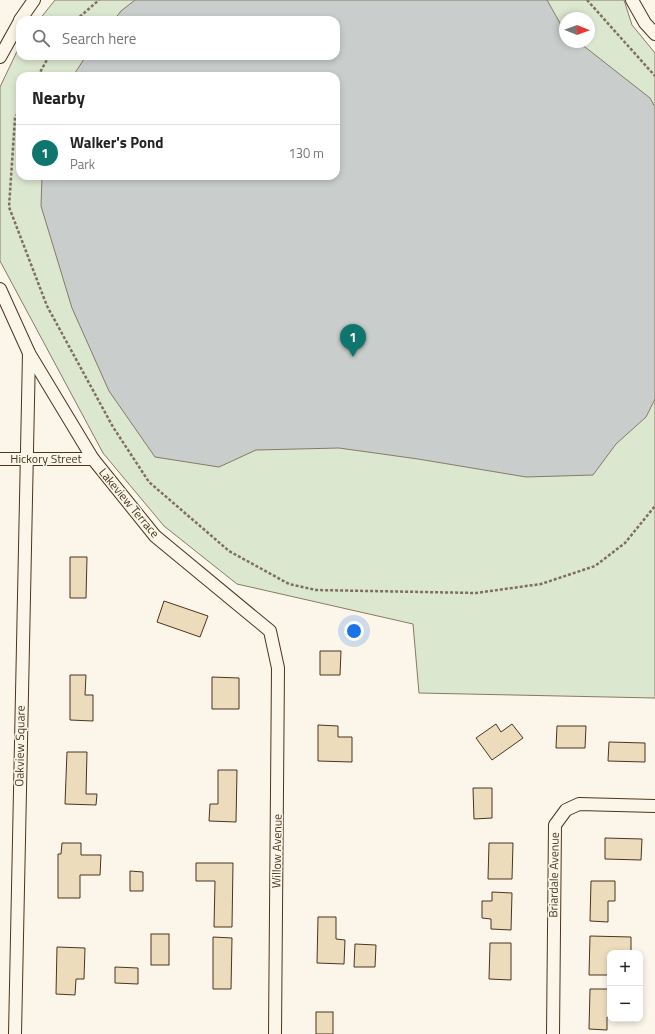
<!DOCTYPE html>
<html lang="en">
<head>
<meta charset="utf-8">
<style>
  body { margin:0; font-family:"Titillium Web",sans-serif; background:#f2f2f2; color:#222 }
  .controls { position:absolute; right:12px; bottom:12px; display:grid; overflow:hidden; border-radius:8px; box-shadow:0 2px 6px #0003 }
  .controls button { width:36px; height:36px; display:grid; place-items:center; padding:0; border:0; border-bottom:1px solid #e0e0e0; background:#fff; color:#222; font:20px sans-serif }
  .compass { position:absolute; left:559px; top:12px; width:36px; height:36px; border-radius:50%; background:#fff; box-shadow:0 2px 6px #0003; rotate:91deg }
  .you { position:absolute; left:354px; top:631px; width:14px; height:14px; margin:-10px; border:3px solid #fff; border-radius:50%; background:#1a73e8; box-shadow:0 0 0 6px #1a73e833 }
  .badge { display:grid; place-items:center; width:26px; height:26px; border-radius:50%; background:#0f766e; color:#fff; font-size:13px; font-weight:700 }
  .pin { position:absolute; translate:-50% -33px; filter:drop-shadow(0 1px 2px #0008) }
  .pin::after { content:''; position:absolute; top:21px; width:14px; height:12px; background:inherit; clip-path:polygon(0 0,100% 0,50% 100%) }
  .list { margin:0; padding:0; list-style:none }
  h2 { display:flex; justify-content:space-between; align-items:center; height:52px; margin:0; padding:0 16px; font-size:17px }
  h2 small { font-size:13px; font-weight:400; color:#767676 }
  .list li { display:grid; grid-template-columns:26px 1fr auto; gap:12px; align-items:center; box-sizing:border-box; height:56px; padding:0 16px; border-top:1px solid #e0e0e0 }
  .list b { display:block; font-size:15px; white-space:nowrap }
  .list p { margin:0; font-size:13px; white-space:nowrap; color:#767676 }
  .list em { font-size:13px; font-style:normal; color:#767676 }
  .icon { flex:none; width:22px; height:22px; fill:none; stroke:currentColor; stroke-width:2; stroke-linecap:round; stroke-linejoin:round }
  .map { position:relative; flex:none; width:655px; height:1034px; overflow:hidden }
  .search { position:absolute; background:#fff; box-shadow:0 2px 6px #0003; left:16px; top:16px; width:324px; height:44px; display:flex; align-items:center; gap:10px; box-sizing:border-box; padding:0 14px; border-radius:12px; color:#767676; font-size:15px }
  .panel { position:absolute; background:#fff; box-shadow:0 2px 6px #0003; left:16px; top:72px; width:324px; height:108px; border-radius:12px }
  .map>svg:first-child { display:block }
  .green { fill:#dce7d0; stroke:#887966; fill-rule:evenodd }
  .water { fill:#c9cecd; stroke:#887966 }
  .building { fill:#ecdcbc; stroke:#4a3520 }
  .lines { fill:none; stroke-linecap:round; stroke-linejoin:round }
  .minor-casing { stroke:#4a3520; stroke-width:14 }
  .path { stroke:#7f6f5c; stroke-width:2.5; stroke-dasharray:3 2; stroke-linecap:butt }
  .minor { stroke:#fbf6e9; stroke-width:12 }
  .labels { text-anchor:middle; stroke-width:3; stroke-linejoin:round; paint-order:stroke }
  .street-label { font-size:12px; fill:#4a3520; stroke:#fbf6e9 }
</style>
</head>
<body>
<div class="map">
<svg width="655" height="1034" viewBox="0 0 655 1034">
  <rect width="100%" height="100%" fill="#fbf6e9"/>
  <path class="green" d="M55 0H624L632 25 655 53V698L419 693 413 624 237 584 164 526 103 453 0 261V87L20 45V56H336V20H39ZM565 18H589V42H565ZM20 76H336V176H20Z"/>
  <polygon class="water" points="135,0 547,0 565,32 565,42 576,42 585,47 650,98 655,107 655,399 646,417 616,444 593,475 526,477 418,459 339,448 256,450 219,467 155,457 109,391 72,308 41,206 42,176 336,176 336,76 73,76 86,56 336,56 336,20 114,20 121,11"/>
  <g class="building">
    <polygon points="70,557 87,557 86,598 70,598"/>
    <polygon points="164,601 208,616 200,637 157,622"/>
    <polygon points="320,651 341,651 340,675 320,675"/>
    <polygon points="70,675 86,675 85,695 93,695 93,721 70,720"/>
    <polygon points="212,677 239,678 239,709 212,709"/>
    <polygon points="496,724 501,732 512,724 523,738 492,760 476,738"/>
    <polygon points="318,725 338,726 338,737 352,737 352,762 318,761"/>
    <polygon points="557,726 586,726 585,748 556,748"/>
    <polygon points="609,742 645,743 645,762 608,761"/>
    <polygon points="67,752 87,752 86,794 97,794 96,805 65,804"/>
    <polygon points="218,770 237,770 236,822 209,821 210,804 218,804"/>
    <polygon points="473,788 492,788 492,818 474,819"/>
    <polygon points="605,838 642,839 641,860 605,859"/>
    <polygon points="62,843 81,843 81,855 101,855 100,875 80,875 80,898 58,898 58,854 61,854"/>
    <polygon points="489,843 513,843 512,879 488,879"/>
    <polygon points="196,863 233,863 232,927 214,927 215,881 196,881"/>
    <polygon points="130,871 143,872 143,891 130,891"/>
    <polygon points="591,881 615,881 615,901 608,901 608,922 590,921"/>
    <polygon points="492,892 512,893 511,930 491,929 491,919 482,918 482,901 492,901"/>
    <polygon points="318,917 336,917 336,939 345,940 344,964 317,963"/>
    <rect x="151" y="934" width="18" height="31"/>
    <polygon points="590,936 631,937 631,953 610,953 608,975 589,975"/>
    <polygon points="213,937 232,938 231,989 213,989"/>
    <polygon points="490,943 511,943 511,980 489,979"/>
    <polygon points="355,944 376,945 375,967 354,967"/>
    <polygon points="57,947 85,948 84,979 76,979 75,995 56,994"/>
    <polygon points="115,967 138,968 138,984 115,983"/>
    <polygon points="590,989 608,989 610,1017 607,1017 607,1030 589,1029"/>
    <rect x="316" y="1012" width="17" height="22"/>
  </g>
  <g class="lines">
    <defs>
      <g id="minor">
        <polyline points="632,0 645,23 655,34"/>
        <polyline points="20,20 34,0"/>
        <polyline points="0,57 20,21"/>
        <polyline points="0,289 29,353 93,459 155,536 270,631 278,668 275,1034"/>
        <polyline points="0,459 93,459"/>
        <polyline points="15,1034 29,353"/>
        <polyline points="553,1034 555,825 566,810 579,804 655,806"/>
      </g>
    </defs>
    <use href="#minor" class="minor-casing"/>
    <g class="path">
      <polyline points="587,0 655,76"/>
      <polyline points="76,20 99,0"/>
      <polyline points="38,76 49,56"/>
      <polyline points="20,109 15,118 9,207 47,306 113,427 149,482 229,551 289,584 316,590 476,593 541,584 595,566 625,543 655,506"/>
    </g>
    <use href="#minor" class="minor"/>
  </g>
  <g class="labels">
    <g class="street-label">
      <text x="46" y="463">Hickory Street</text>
      <text transform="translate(129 503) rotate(50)" y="4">Lakeview Terrace</text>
      <text transform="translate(20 746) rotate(-89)" y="4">Oakview Square</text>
      <text transform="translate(277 851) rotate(-89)" y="4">Willow Avenue</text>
      <text transform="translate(554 875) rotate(-89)" y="4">Briardale Avenue</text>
    </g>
  </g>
</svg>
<div class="controls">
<button>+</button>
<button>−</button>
</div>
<svg class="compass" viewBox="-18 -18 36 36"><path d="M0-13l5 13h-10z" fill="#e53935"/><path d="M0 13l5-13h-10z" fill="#767676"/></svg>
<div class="you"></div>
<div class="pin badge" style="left:353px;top:357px">1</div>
<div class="search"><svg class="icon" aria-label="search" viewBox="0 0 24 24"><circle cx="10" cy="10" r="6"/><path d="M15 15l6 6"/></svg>Search here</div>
<section class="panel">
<h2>Nearby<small></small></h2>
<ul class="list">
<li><span class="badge">1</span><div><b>Walker's Pond</b><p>Park</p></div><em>130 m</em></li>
</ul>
</section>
</div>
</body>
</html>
